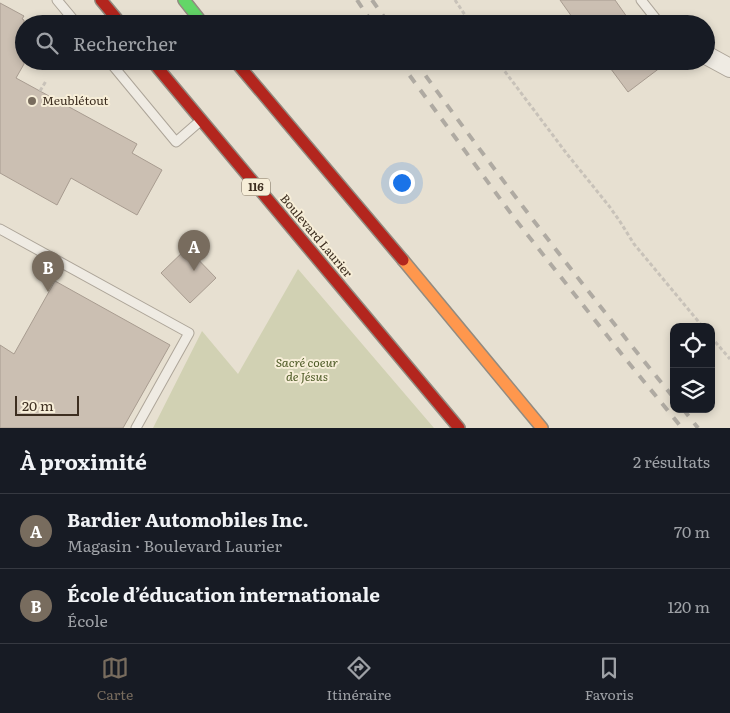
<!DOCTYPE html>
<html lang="fr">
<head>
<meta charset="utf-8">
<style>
  body { margin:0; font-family:Literata,serif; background:#20242c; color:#f1f3f6 }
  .controls { position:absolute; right:15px; bottom:15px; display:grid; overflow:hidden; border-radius:10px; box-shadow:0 2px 8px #0003 }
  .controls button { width:45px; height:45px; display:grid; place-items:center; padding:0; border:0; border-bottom:1px solid #363941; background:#171b24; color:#f1f3f6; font:25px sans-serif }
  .scale { position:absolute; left:15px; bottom:12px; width:64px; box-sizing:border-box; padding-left:5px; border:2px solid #3d2e20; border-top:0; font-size:14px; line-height:18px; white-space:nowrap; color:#3d2e20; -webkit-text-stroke:4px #f7eed8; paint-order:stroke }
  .you { position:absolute; left:401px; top:182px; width:18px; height:18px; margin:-12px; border:4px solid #fff; border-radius:50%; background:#1a73e8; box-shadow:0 0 0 8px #1a73e833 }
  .badge { display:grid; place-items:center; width:32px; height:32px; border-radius:50%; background:#786c5e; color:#fff; font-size:16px; font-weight:700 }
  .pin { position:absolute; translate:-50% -41px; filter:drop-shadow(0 1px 2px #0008) }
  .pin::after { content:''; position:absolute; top:26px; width:18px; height:15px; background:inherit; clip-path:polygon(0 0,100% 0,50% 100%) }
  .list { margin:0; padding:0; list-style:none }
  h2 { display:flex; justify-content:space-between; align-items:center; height:65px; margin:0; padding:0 20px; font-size:21px }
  h2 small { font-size:16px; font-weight:400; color:#9ea1a6 }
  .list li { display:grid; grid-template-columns:32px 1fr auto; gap:15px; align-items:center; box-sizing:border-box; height:75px; padding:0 20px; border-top:1px solid #363941 }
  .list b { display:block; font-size:19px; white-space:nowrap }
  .list p { margin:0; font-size:16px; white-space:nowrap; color:#9ea1a6 }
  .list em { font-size:16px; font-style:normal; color:#9ea1a6 }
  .icon { flex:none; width:28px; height:28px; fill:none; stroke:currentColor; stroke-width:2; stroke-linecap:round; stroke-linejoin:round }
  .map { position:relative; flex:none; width:730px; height:428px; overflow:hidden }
  .search { position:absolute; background:#171b24; box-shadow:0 2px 8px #0003; left:15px; right:15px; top:15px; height:55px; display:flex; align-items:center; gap:12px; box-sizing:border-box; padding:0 18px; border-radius:28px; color:#9ea1a6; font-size:19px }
  .sheet { height:215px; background:#171b24 }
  nav { display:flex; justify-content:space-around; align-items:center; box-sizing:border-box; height:70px; border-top:1px solid #363941; background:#171b24; font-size:14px; color:#9ea1a6 }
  nav a { display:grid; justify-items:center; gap:2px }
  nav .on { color:#786c5e }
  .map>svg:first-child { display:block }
  .cemetery { fill:#d1d1b3 }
  .building { fill:#cbbfb2; stroke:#a89c90 }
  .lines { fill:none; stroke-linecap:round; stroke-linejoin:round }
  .lane-casing { stroke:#ada599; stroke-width:11 }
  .street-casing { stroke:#ada599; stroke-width:20 }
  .fast-casing { stroke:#928b80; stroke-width:14 }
  .slow-casing { stroke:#928b80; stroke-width:14 }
  .jam-casing { stroke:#928b80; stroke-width:14 }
  .path { stroke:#c8c2b9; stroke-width:3; stroke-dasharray:4 2.5; stroke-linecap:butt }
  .lane { stroke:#efebe3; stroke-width:9 }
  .street { stroke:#efebe3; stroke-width:18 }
  .fast { stroke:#63d668; stroke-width:11 }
  .slow { stroke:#ff974d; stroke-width:11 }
  .jam { stroke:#b3261e; stroke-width:11 }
  .rail { stroke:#afaaa2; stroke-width:4; stroke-dasharray:9 9; stroke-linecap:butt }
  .poi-dot { fill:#786c5e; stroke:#f7eed8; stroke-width:2 }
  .labels { text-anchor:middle; stroke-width:4; stroke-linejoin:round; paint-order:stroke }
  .shield { fill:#f7eed8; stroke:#756857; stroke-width:1 }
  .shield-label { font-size:11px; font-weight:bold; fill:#3d2e20 }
  .poi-label { font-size:12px; fill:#3d2e20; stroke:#f7eed8; text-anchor:start }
  .street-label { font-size:12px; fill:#3d2e20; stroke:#f7eed8 }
  .park-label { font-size:12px; font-style:italic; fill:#4d5a26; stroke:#f7eed8 }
</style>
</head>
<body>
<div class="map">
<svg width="730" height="428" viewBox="0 0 730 428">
  <rect width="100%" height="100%" fill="#e7e0d1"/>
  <polygon class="cemetery" points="298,269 434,428 153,428 202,331 238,374"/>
  <g class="building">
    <polygon points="560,0 615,0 632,24 577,24"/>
    <polygon points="0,3 24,16 22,19 24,20 24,64 16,78 137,144 132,153 162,170 137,215 71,178 57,205 0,173"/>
    <polygon points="605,61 669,61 628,92"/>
    <polygon points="187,248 216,278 190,303 161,273"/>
    <polygon points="55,281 170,345 123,428 0,428 0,345 14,354"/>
  </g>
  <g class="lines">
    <defs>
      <g id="lane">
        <polyline points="57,0 77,24"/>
        <polyline points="641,0 660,24"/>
        <polyline points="109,61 176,142 199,122"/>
        <polyline points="0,229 189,333 136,428"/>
      </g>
      <polyline id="street" points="706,55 730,68"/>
      <polyline id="fast" points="184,0 203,24"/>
      <polyline id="slow" points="403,260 542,428"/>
      <g id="jam">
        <polyline points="101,0 121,24"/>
        <polyline points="152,61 459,428"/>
        <polyline points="235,61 403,260"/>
      </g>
    </defs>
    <use href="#lane" class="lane-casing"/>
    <use href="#street" class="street-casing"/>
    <use href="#fast" class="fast-casing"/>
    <use href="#slow" class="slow-casing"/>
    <use href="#jam" class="jam-casing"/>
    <g class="path">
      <polyline points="455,0 471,24"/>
      <polyline points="497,61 567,154 609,206 619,220 634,244 703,327"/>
      <polyline points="40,91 46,81"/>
      <polyline points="711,337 730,359"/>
    </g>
    <use href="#lane" class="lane"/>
    <use href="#street" class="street"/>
    <use href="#fast" class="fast"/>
    <use href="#slow" class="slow"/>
    <use href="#jam" class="jam"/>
    <g class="rail">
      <polyline points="357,0 373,24"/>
      <polyline points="372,0 389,24"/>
      <polyline points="399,61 515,219 624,357 682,428"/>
      <path d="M415 61C498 176 584 288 674 398"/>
      <polyline points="683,409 698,428"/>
    </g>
  </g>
  <circle class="poi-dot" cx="32" cy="101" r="5"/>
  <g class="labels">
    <rect class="shield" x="242" y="178.5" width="28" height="17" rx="4"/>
    <g class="shield-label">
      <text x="256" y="191">116</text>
    </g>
    <g class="poi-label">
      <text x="42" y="105">Meublétout</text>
    </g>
    <g class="street-label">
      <text transform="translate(316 236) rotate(50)" y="4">Boulevard Laurier</text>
    </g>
    <g class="park-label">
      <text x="307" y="367">Sacré coeur<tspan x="307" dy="14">de Jésus</tspan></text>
    </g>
  </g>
</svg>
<div class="controls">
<button><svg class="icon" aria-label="locate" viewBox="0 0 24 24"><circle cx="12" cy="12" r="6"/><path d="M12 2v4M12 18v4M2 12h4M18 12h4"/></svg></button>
<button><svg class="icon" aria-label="layers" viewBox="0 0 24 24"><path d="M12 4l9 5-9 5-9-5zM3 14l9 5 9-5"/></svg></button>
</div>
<div class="scale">20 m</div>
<div class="you"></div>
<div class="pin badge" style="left:194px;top:271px">A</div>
<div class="pin badge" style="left:48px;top:292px">B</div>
<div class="search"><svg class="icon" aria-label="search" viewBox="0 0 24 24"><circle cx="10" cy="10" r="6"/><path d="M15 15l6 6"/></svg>Rechercher</div>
</div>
<section class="sheet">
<h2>À proximité<small>2 résultats</small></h2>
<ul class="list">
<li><span class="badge">A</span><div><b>Bardier Automobiles Inc.</b><p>Magasin · Boulevard Laurier</p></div><em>70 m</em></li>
<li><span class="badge">B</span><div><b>École d’éducation internationale</b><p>École</p></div><em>120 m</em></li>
</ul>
</section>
<nav>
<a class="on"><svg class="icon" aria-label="map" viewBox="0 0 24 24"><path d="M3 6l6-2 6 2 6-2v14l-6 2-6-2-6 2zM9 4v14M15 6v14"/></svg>Carte</a>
<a><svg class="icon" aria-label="directions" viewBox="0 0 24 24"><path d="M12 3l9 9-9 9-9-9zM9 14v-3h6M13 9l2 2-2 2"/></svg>Itinéraire</a>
<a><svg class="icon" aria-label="saved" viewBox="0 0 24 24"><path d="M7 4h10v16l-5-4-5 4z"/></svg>Favoris</a>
</nav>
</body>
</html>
